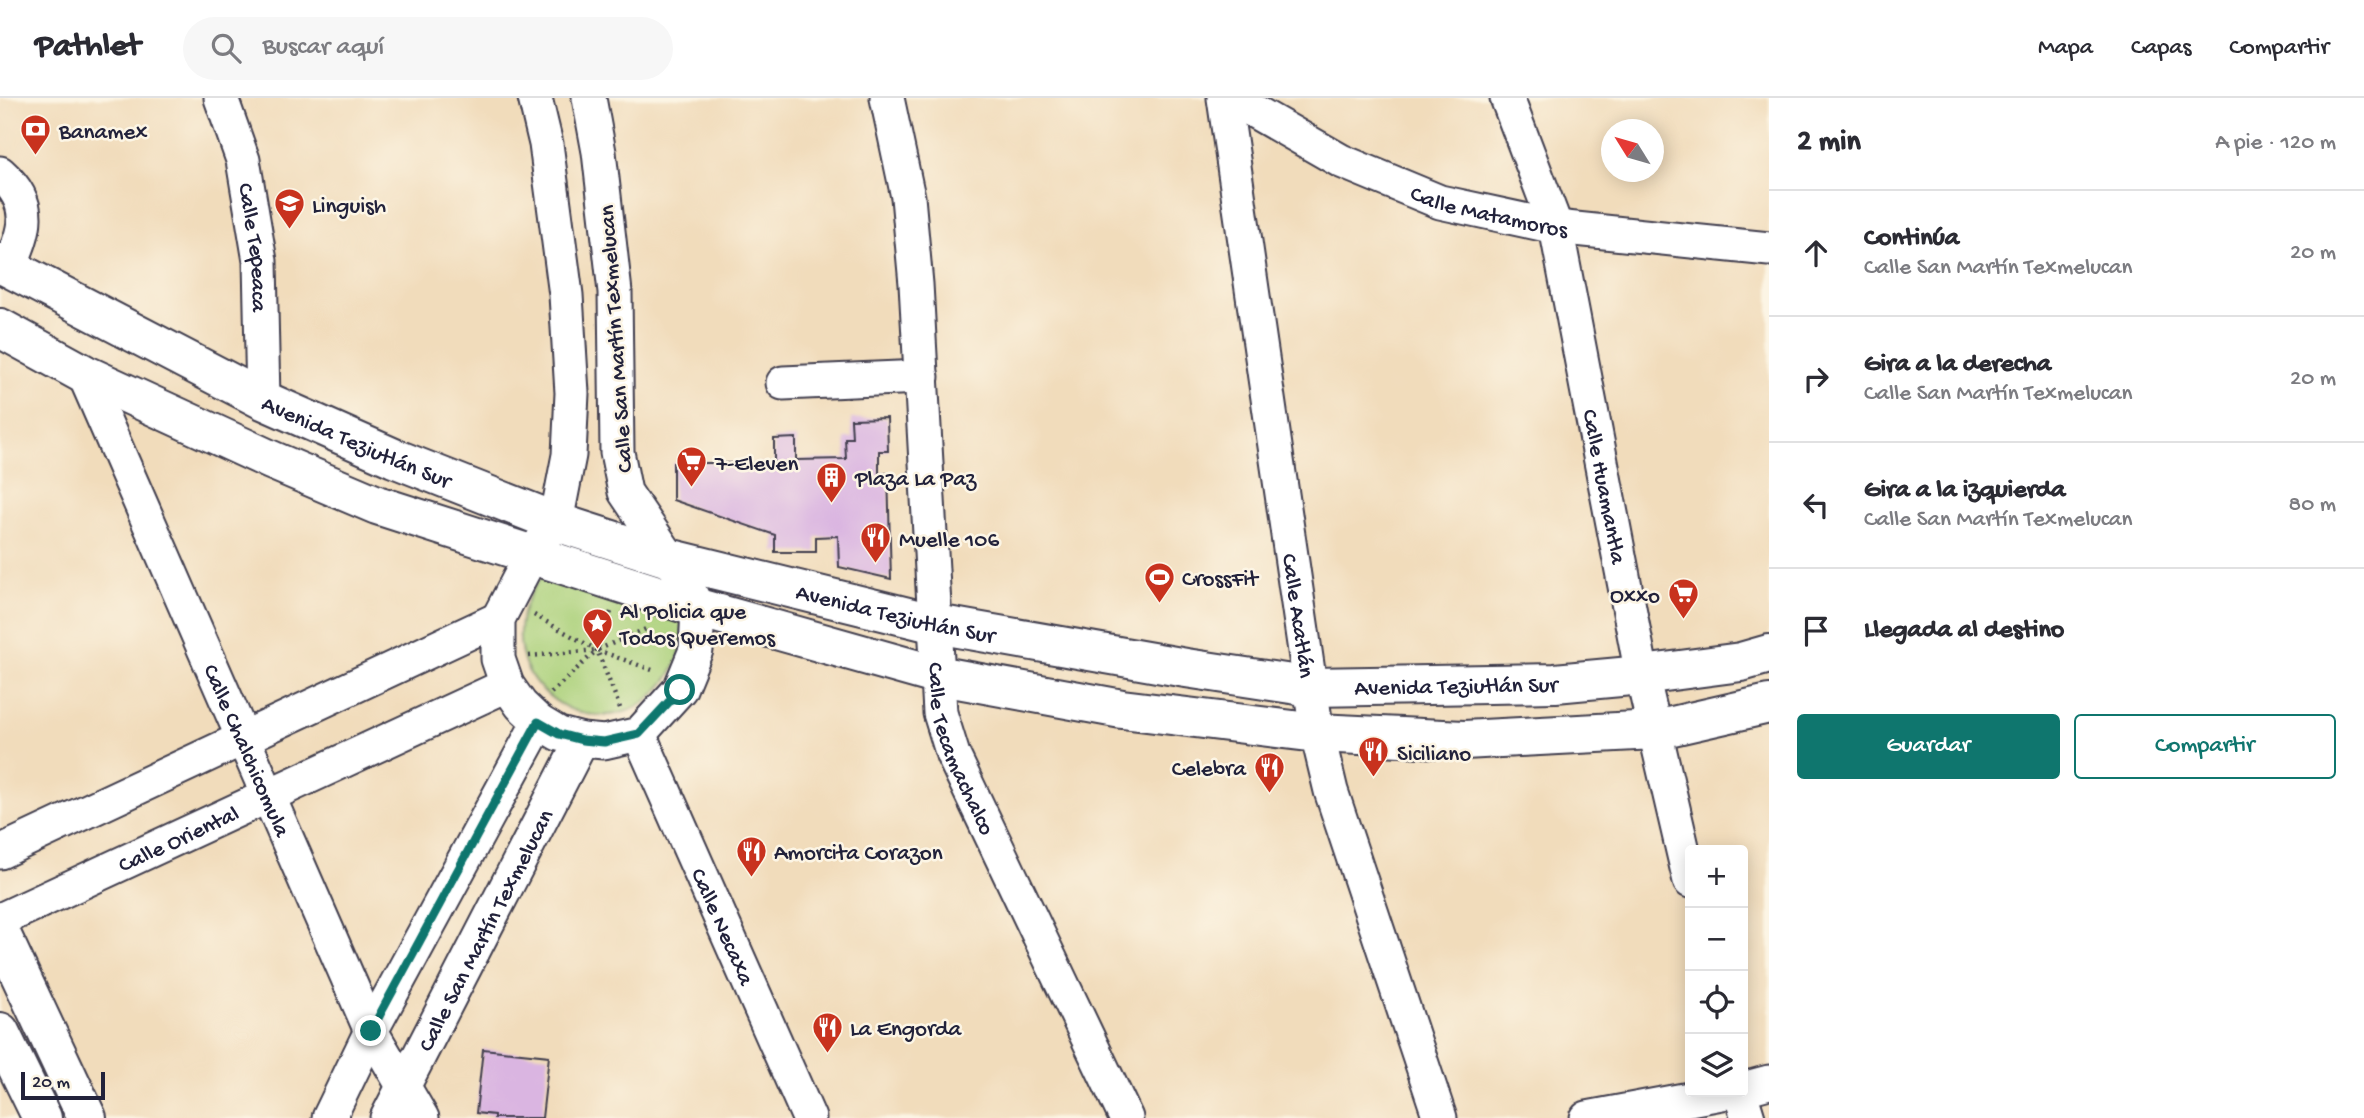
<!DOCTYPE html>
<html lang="es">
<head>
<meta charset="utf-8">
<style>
  body { margin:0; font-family:"Gochi Hand",sans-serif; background:#f7f7f7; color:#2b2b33 }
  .controls { position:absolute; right:21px; bottom:21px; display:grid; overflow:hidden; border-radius:7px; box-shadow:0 4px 18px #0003 }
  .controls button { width:63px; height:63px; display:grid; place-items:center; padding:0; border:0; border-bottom:2px solid #e1e1e2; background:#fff; color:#2b2b33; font:35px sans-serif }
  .compass { position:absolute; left:1601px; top:21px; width:63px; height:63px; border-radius:50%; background:#fff; box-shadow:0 4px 18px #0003; rotate:307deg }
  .scale { position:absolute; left:21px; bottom:18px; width:84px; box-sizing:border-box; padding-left:7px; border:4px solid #22223b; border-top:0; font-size:19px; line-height:24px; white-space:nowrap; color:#22223b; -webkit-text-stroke:5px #fcf5e5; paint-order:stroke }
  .stop { position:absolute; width:21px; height:21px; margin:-16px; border:5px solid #0f766e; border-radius:50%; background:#fff }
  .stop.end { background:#0f766e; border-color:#fff; box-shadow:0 2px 7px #0008 }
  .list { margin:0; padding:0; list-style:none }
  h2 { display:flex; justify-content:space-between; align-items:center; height:91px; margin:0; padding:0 28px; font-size:30px }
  h2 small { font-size:23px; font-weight:400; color:#7c7c81 }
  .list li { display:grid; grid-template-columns:46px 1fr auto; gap:21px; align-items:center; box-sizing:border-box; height:126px; padding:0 28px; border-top:2px solid #e1e1e2 }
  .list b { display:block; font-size:26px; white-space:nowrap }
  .list p { margin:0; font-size:23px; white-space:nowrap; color:#7c7c81 }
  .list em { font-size:23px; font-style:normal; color:#7c7c81 }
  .actions { display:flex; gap:14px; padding:21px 28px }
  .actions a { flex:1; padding:16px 0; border:2px solid #0f766e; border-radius:7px; text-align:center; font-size:24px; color:#0f766e }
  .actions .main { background:#0f766e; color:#fff }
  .icon { flex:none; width:38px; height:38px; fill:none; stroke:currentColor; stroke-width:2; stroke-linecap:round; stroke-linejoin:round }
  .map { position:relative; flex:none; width:1769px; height:1020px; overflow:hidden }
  header { display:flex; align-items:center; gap:42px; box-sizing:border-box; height:98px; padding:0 35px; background:#fff; border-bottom:2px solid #e1e1e2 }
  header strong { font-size:33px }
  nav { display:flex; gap:38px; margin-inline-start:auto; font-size:24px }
  .search { width:490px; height:63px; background:#f7f7f7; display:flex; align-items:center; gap:18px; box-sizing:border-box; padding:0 24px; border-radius:38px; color:#7c7c81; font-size:26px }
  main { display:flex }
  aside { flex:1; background:#fff }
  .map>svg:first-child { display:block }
  .green { fill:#acd17b; stroke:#677a5b; stroke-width:2 }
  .building { fill:#dab5e1 }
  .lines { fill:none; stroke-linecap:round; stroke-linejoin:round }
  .minor-casing { stroke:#413e4e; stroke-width:37 }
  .major-casing { stroke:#413e4e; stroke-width:42 }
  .path { stroke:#413e4e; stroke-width:4.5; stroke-dasharray:2 5; stroke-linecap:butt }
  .minor { stroke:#fff; stroke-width:33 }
  .major { stroke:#fff; stroke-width:38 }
  .route { stroke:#0f766e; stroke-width:9 }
  .labels { text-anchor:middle; stroke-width:5; stroke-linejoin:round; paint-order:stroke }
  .poi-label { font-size:23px; fill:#22223b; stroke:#fcf5e5; text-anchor:start }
  .street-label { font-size:23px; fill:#22223b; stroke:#fcf5e5 }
</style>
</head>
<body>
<header>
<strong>Pathlet</strong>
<div class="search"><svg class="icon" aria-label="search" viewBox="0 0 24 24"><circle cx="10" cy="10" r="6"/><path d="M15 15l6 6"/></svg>Buscar aquí</div>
<nav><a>Mapa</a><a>Capas</a><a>Compartir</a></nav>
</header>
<main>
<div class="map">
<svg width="1769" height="1020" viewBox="0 0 1769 1020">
  <rect width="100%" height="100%" fill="#fcf5e5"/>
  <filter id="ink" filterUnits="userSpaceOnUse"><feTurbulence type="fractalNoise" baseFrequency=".0143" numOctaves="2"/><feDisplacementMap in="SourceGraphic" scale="14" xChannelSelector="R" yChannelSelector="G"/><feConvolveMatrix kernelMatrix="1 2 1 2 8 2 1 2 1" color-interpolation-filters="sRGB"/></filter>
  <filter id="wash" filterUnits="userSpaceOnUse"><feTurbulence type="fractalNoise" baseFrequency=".00686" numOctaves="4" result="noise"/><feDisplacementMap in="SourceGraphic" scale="28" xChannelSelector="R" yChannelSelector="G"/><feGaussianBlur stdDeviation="1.57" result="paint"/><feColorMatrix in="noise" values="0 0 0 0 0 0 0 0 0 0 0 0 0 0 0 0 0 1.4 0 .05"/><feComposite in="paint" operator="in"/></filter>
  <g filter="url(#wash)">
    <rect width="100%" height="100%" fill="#f1dcbb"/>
    <path class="green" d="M543 477 681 516C681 524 683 534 682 543 681 560 671 578 660 590 593 665 468 572 543 477Z"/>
    <g id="blocks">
      <g class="building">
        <polygon points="887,320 888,353 879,353 879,376 888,375 891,481 839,469 838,438 816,439 816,454 775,454 775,437 673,402 673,365 774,365 774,341 796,340 796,362 846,361 845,340 852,340 851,321"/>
        <polygon points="483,951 549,958 542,1020 494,1020 494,1017 476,1015"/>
      </g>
    </g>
  </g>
  <g filter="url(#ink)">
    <use href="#blocks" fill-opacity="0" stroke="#413e4e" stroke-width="2"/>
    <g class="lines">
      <defs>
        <g id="minor">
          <path id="s1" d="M221 0 243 62 260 163 263 302"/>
          <polyline points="535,0 546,46 566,197 572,295 569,357 556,424 531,458 498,521 498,561 507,587 521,607 539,624 559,636 582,642 604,644 639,636 680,591 696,552 698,510 679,474 625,394 617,354 615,194 599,54 589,0"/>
          <path id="s2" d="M887 0 908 99 916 186 940 615 953 657 1126 1020"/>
          <path id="s3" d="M1224 0 1317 635 1331 693 1440 1020"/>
          <path id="s4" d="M1231 0 1341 63 1440 104 1556 129 1769 151"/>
          <path id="s5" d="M1507 0 1556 129 1642 577 1690 783"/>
          <path d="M0 75C36 107 25 132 9 170"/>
          <path id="s6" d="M84 276 371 933 422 1020"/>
          <polyline points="783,285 922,279"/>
          <path id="s7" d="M639 636 809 1020"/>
          <polyline points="0,754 498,521"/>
          <path id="s8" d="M0 822 507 587"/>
          <polyline points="1743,991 1769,984"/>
          <polyline points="1740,994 1748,1020"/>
          <polyline points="329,1020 371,933 539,624"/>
          <path id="s9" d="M387 1020 582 642"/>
          <polyline points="1587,1020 1727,994"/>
        </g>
        <g id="major">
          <path id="s10" d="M0 165 263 302 394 360 556 424 668 460 936 526 1186 570 1311 589 1555 585 1642 577 1741 564 1769 556"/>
          <polyline points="0,230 84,276 271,362 377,407 698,510 936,577 1122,611 1317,635 1464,642 1655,632 1769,606"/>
          <polyline points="0,834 87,1020"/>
          <polyline points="0,934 42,1020"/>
        </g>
      </defs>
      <use href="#minor" class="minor-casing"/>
      <use href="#major" class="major-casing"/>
      <g class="path">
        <polyline points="611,514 597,552 648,530"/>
        <polyline points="534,517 597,552 551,595"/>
        <polyline points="529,558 597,552"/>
        <polyline points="620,610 597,552 655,573"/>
      </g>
      <use href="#minor" class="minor"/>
      <use href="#major" class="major"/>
    </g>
  </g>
  <g class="lines" filter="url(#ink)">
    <polyline class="route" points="371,933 538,624 559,636 582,642 604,644 639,636 680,592"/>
  </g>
  <defs>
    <symbol id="bank-pin" viewBox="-11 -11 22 30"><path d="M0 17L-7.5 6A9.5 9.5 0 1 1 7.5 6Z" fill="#c8321e" stroke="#fcf5e5"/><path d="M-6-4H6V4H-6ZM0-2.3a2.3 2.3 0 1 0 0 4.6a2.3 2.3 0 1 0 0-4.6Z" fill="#fff"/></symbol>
    <symbol id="school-pin" viewBox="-11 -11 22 30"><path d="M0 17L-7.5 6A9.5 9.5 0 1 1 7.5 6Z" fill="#c8321e" stroke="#fcf5e5"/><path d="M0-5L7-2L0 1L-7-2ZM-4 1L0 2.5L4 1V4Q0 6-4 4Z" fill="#fff"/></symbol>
    <symbol id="supermarket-pin" viewBox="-11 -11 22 30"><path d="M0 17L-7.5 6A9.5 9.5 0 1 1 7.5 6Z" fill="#c8321e" stroke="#fcf5e5"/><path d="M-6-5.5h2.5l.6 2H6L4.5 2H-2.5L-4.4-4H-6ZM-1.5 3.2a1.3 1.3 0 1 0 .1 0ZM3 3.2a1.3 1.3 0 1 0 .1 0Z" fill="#fff"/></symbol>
    <symbol id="building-pin" viewBox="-11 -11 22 30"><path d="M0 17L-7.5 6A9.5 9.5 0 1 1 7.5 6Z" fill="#c8321e" stroke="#fcf5e5"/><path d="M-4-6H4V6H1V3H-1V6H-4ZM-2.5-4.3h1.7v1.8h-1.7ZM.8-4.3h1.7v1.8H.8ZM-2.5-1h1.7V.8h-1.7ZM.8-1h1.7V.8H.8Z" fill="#fff"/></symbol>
    <symbol id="restaurant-pin" viewBox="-11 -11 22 30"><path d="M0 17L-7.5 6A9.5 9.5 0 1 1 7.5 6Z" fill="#c8321e" stroke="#fcf5e5"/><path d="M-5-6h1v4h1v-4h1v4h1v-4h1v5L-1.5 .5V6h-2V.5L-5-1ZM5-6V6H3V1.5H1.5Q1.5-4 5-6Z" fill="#fff"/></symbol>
    <symbol id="stadium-pin" viewBox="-11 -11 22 30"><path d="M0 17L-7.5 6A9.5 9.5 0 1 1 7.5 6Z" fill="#c8321e" stroke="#fcf5e5"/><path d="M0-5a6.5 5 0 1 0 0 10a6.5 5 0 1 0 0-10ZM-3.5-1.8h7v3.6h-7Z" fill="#fff"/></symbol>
    <symbol id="sight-pin" viewBox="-11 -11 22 30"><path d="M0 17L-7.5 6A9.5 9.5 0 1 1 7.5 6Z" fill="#c8321e" stroke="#fcf5e5"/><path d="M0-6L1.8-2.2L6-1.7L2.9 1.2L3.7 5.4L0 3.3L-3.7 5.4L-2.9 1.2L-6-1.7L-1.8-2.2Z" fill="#fff"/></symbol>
  </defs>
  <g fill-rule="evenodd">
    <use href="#bank-pin" x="18" y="14" width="35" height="47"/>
    <use href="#school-pin" x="272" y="88" width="35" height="47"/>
    <use href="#supermarket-pin" x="674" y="346" width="35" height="47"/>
    <use href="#building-pin" x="814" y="362" width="35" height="47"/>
    <use href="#restaurant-pin" x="858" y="422" width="35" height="47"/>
    <use href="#stadium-pin" x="1142" y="462" width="35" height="47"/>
    <use href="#supermarket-pin" x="1666" y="478" width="35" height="47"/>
    <use href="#sight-pin" x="580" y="508" width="35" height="47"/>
    <use href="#restaurant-pin" x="1356" y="636" width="35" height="47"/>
    <use href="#restaurant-pin" x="1252" y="652" width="35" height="47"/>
    <use href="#restaurant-pin" x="734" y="736" width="35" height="47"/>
    <use href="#restaurant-pin" x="810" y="912" width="35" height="47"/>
  </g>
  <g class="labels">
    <g class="poi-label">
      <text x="59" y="40">Banamex</text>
      <text x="312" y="114">Linguish</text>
      <text x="715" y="372">7-Eleven</text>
      <text x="855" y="387">Plaza La Paz</text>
      <text x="899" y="448">Muelle 106</text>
      <text x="1182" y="487">CrossFit</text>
      <text x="1660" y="504" text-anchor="end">Oxxo</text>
      <text x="620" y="520">Al Policia que<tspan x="620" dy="26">Todos Queremos</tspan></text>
      <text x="1397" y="662">Siciliano</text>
      <text x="1246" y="677" text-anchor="end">Celebra</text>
      <text x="774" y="761">Amorcita Corazon</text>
      <text x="850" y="937">La Engorda</text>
    </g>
    <g class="street-label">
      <text dy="8" stroke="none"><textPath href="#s4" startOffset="284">Calle Matamoros</textPath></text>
      <text dy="8" stroke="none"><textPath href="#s1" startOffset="154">Calle Tepeaca</textPath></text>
      <text transform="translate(614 241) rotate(-94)" y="8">Calle San Martín Texmelucan</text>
      <text dy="8" stroke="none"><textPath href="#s10" startOffset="399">Avenida Teziutlán Sur</textPath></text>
      <text dy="8" stroke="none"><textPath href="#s5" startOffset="402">Calle Huamantla</textPath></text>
      <text dy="8" stroke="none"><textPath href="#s10" startOffset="966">Avenida Teziutlán Sur</textPath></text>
      <text dy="8" stroke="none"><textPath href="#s3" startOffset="523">Calle Acatlán</textPath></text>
      <text dy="8" stroke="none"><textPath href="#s10" startOffset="1533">Avenida Teziutlán Sur</textPath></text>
      <text dy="8" stroke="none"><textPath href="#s2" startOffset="658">Calle Tecamachalco</textPath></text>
      <text dy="8" stroke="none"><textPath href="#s6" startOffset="410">Calle Chalchicomula</textPath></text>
      <text dy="8" stroke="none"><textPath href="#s8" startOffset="196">Calle Oriental</textPath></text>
      <text dy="8" stroke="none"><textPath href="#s7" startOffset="210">Calle Necaxa</textPath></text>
      <text dy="8" stroke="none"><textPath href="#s9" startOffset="212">Calle San Martín Texmelucan</textPath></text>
    </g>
  </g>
</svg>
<div class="controls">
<button>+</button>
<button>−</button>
<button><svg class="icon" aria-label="locate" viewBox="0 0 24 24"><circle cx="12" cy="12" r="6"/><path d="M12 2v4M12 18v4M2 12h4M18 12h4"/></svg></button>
<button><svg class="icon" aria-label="layers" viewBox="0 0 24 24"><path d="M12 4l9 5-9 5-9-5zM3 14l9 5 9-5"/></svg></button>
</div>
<svg class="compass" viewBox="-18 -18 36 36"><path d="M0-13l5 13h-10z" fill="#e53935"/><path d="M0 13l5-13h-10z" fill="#7c7c81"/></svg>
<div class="scale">20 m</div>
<div class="stop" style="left:680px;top:592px"></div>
<div class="stop end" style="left:371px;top:933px"></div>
</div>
<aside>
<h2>2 min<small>A pie · 120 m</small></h2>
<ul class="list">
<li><svg class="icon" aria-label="ahead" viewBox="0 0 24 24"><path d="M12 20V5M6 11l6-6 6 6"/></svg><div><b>Continúa</b><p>Calle San Martín Texmelucan</p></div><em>20 m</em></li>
<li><svg class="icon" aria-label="right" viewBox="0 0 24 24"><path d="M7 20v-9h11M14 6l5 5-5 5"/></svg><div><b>Gira a la derecha</b><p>Calle San Martín Texmelucan</p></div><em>20 m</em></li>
<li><svg class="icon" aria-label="left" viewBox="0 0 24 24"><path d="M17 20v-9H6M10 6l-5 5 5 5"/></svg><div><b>Gira a la izquierda</b><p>Calle San Martín Texmelucan</p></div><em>80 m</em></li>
<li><svg class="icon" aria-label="arrive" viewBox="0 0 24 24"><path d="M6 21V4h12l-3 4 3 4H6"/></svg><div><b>Llegada al destino</b></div></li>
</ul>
<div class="actions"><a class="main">Guardar</a><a>Compartir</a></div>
</aside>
</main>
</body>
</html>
